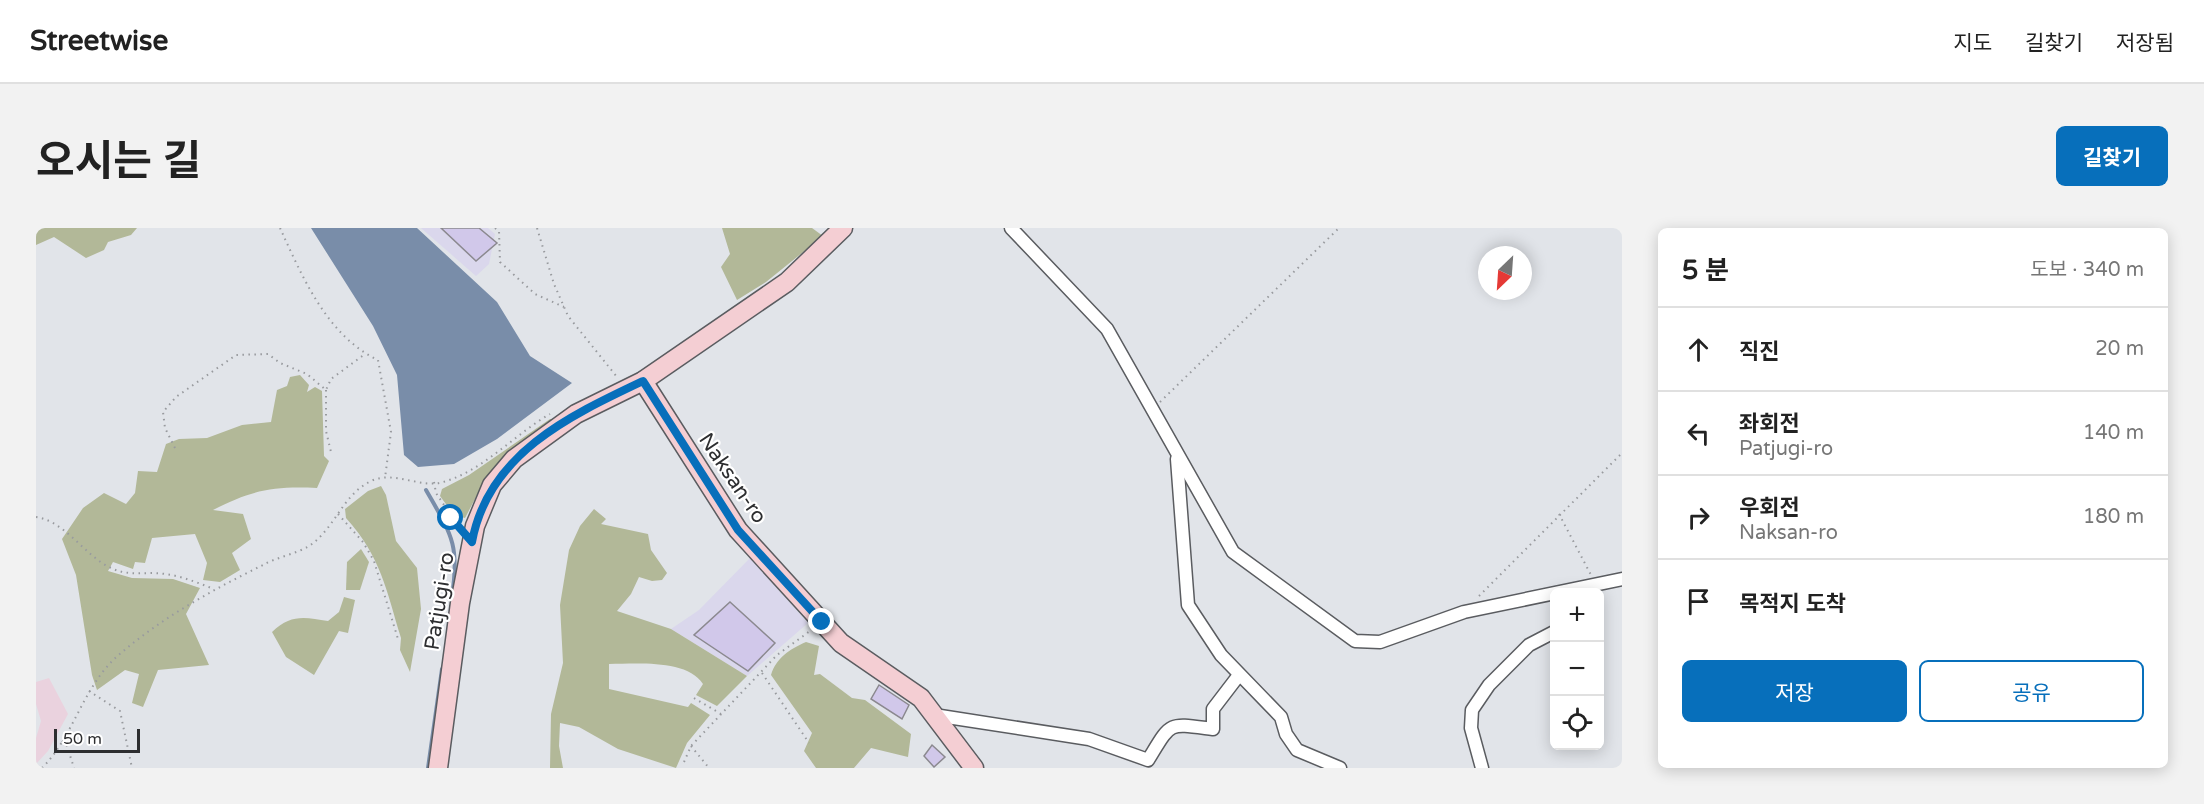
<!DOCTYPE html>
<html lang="ko">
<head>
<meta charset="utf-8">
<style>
  body { margin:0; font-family:"Varela Round","Noto Sans KR",sans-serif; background:#f2f2f2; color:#222 }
  .controls { position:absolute; right:18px; bottom:18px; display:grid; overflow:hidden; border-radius:9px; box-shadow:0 3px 15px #0003 }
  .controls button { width:54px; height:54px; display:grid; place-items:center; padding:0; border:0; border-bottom:2px solid #e0e0e0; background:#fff; color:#222; font:30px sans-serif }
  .compass { position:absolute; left:1442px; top:18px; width:54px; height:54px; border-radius:50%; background:#fff; box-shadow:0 3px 15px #0003; rotate:205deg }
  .scale { position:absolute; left:18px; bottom:15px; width:86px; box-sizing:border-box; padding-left:6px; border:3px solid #2d2e30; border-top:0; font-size:16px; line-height:21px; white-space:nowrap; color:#2d2e30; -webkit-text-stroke:4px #fff; paint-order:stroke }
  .stop { position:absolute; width:18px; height:18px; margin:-14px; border:4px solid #076fbb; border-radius:50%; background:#fff }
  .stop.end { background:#076fbb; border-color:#fff; box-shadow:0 2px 6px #0008 }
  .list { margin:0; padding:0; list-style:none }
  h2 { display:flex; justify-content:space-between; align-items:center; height:78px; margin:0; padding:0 24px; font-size:26px }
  h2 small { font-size:20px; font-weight:400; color:#767676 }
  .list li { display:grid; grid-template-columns:39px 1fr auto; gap:18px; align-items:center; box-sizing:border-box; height:84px; padding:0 24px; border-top:2px solid #e0e0e0 }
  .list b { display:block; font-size:22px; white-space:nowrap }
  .list p { margin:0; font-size:20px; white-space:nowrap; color:#767676 }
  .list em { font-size:20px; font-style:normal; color:#767676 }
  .actions { display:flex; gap:12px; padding:18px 24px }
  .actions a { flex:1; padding:14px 0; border:2px solid #076fbb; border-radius:9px; text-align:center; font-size:21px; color:#076fbb }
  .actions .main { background:#076fbb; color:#fff }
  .icon { flex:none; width:33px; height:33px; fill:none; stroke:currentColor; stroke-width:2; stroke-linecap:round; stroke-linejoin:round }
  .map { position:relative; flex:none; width:1586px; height:540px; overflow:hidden; border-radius:9px }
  header { display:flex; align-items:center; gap:36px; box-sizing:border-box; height:84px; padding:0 30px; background:#fff; border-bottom:2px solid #e0e0e0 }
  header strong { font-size:28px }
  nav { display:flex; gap:33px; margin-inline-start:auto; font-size:21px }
  .intro { display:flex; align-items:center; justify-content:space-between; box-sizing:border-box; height:144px; padding:0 36px }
  h1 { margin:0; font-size:42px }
  .button { padding:15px 27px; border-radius:9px; background:#076fbb; color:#fff; font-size:21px; font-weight:700 }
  main { display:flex; gap:36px; padding:0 36px }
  aside { flex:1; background:#fff; border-radius:9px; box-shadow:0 3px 15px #0003 }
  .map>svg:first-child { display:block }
  .commercial { fill:#ead2de }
  .industrial { fill:#dad7ec }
  .green { fill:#b2b898 }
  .water { fill:#798da9 }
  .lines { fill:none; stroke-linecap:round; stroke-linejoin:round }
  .stream { stroke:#798da9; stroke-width:4 }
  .building { fill:#d1c8ea; stroke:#8b898f; stroke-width:1.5 }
  .street-casing { stroke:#5a5c60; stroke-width:15 }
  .secondary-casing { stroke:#5a5c60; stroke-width:21 }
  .path { stroke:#989a9e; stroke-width:2; stroke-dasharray:1.5 4.5; stroke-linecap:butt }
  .street { stroke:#fff; stroke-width:12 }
  .secondary { stroke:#f4ced3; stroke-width:18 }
  .route { stroke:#076fbb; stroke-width:8 }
  .labels { text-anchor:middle; stroke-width:4.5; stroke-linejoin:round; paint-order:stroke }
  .street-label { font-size:21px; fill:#2d2e30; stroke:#fff }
</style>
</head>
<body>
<header>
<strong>Streetwise</strong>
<nav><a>지도</a><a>길찾기</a><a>저장됨</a></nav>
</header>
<div class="intro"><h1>오시는 길</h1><a class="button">길찾기</a></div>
<main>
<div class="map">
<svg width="1586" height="540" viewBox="0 0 1586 540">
  <rect width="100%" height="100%" fill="#e1e4e9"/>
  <polygon class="commercial" points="13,450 32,486 12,523 0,536 0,510 5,493 0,476 0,454"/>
  <g class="industrial">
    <polygon points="385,0 452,0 459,6 453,36 440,48"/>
    <polygon points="714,330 772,395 711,448 635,401 663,382"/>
  </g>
  <g class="green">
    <polygon points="0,0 101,0 95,7 72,14 68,22 50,30 18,9 0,17"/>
    <polygon points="686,0 776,0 787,8 730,54 701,72 685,39 694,26"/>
    <path d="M264 147 273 157 271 164 279 159 286 163 288 228 293 233 281 260C237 258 216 262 177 282L207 286 215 311 196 325 204 342 184 354 167 352 171 335 159 306 116 310 109 335 99 334 97 341 77 334 72 343 96 350 137 351 164 360 150 386 173 437 122 442 107 479 96 475 103 446 89 442 61 462 56 447 40 347 26 311 47 280 68 265 90 276 99 265 102 243 121 244 130 216 143 211 171 210 206 197 235 194 241 162 251 158 254 149Z"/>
    <polygon points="514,191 523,191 473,225 449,252 429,290 418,287 404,268 406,261 433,247"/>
    <path d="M345 258 350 267 360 313 381 340 385 381 374 444 364 422 365 410C350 361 345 329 310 290L309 281 332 263Z"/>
    <path d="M558 281 570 291 565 296 612 306 615 322 631 345 626 352 616 353 603 349 595 366 581 383 635 401 711 448 681 478 660 467 667 456C651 431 600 436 573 436V461L652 479 655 475 674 487 651 515 640 540 582 521 543 499 524 495 523 518 527 540H514L515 486 527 435 524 377 533 322 544 298Z"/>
    <polygon points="325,321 333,334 324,362 310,362 311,334"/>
    <path d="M308 369 319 372 312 405 303 403 278 447 250 429 236 404C255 386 268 389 292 393L303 384Z"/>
    <path d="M770 414 783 418 778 447 784 446 816 470 829 472 875 506 872 529 835 520 818 540H780L768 523 776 505 735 447C740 430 754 421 770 414Z"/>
  </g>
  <polygon class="water" points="275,0 381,0 461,74 494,128 536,155 461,211 418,236 382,239 368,227 361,147 337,98"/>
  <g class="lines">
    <g class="stream">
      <path d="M390 262C415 306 424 316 416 368"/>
      <polyline points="392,540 406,441"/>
    </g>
  </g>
  <g class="building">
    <polygon points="405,0 443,0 461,15 440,33"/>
    <polygon points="694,374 739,415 712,443 658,407"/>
    <polygon points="843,457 873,477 866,491 835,471"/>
    <polygon points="896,517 909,529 898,539 888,528"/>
  </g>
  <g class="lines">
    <defs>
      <g id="street">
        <polyline points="975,0 1071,101 1197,324 1319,413 1344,414 1428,384 1586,351"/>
        <polyline points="1141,231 1152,377 1185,427 1245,489 1250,506 1261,522 1304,540"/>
        <path d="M898 487 1053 511 1112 532C1136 493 1131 495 1177 501V481L1203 447"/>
        <polyline points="1446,540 1435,500 1436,482 1453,457 1493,417 1518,404"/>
      </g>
      <g id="secondary">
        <polyline points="607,153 702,302 805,415 885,470 938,540"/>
        <polyline points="402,540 424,375 439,298 456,257 478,231 540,186 607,153 751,54 807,0"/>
      </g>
    </defs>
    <use href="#street" class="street-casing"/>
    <use href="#secondary" class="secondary-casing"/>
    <g class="path">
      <path d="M244 0C266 48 291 108 342 132L355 204 349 250"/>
      <polyline points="459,0 463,3 464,34 499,66 528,79"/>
      <polyline points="501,0 518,56 532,88 581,149"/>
      <polyline points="290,162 290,203 295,224"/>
      <polyline points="1124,174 1303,0"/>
      <polyline points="139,220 129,200 127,184 140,169 200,127 232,126 244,135 271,146 290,162 295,151 329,126"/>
      <polyline points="398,254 400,265 424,301"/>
      <polyline points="302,286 327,314 338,333 362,411"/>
      <polyline points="1523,286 1555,347"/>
      <path d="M0 289C29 293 49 328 75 340 93 349 111 343 129 346 146 348 162 355 178 361"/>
      <polyline points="1443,368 1586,225"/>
      <polyline points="726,445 773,515"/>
      <polyline points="53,463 84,483 96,540"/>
      <polyline points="658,470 685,486"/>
      <polyline points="26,513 31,518 38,540"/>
      <polyline points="655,518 673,540"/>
      <polyline points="648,534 655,518 741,427 774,403"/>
      <path d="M6 540C39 507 47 456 85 425 127 389 178 361 227 337 241 329 260 326 273 318 299 301 306 267 335 253 358 242 385 261 407 254 447 243 479 206 514 186"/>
    </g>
    <use href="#street" class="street"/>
    <use href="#secondary" class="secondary"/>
  </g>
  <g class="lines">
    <path class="route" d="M415 290 436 314C452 226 533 188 607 153L702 302 786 394"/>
  </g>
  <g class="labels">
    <g class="street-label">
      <text transform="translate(697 250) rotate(56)" y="7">Naksan-ro</text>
      <text transform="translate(403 373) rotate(-81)" y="7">Patjugi-ro</text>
    </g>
  </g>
</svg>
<div class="controls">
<button>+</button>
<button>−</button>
<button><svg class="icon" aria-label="locate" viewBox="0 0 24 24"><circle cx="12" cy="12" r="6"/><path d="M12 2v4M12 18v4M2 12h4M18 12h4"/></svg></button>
</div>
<svg class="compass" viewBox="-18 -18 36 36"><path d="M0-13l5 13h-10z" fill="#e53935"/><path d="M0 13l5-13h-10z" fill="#767676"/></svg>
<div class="scale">50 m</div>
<div class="stop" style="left:415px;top:290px"></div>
<div class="stop end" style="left:786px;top:394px"></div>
</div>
<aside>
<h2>5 분<small>도보 · 340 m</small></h2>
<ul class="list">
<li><svg class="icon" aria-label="ahead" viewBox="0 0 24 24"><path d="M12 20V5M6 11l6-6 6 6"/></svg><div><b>직진</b></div><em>20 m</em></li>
<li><svg class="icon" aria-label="left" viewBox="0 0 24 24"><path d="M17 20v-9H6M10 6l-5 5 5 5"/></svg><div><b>좌회전</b><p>Patjugi-ro</p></div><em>140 m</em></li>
<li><svg class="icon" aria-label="right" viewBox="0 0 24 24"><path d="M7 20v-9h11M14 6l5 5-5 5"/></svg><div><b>우회전</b><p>Naksan-ro</p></div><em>180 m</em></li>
<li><svg class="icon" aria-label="arrive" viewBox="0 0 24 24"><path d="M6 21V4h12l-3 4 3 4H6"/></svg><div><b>목적지 도착</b></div></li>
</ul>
<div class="actions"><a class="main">저장</a><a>공유</a></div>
</aside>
</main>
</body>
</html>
